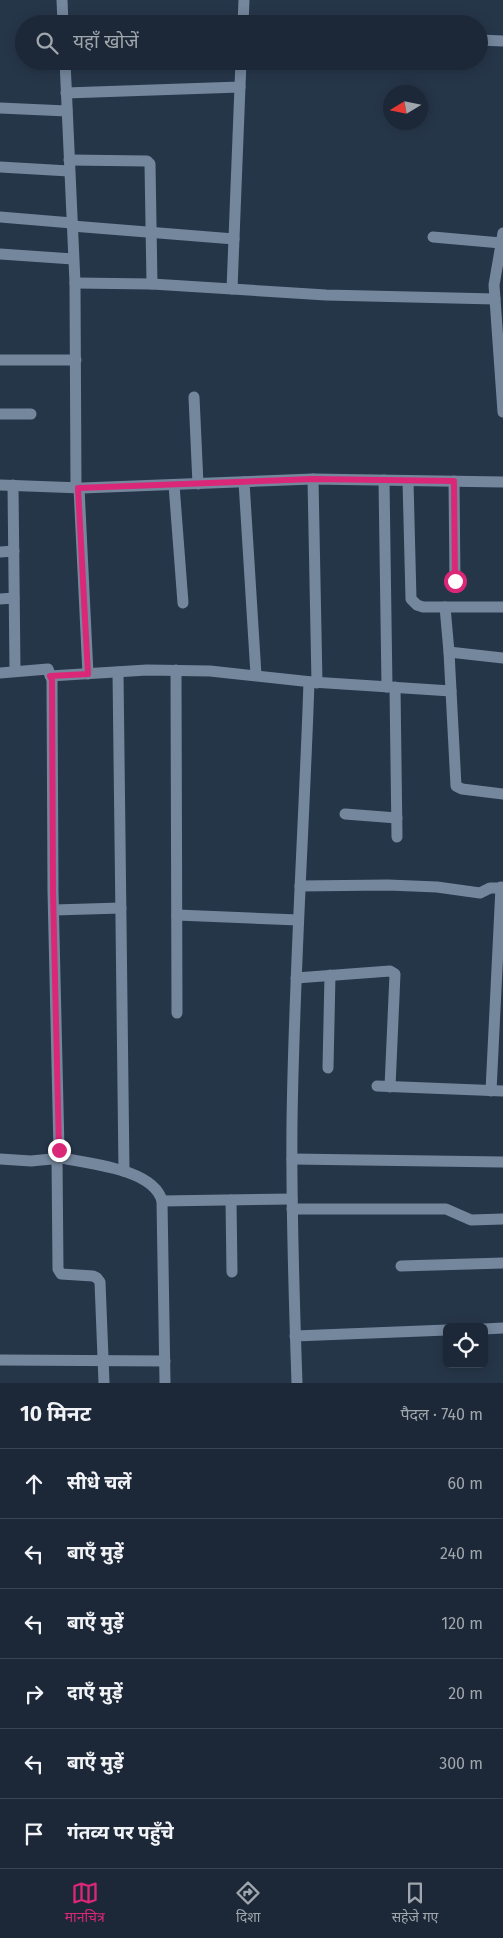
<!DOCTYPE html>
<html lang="hi">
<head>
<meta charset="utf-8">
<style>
  body { margin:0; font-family:"Fira Sans","Noto Sans Devanagari",sans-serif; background:#293442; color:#f1f3f6 }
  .controls { position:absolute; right:15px; bottom:15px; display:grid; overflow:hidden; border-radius:8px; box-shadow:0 2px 12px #0003 }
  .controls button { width:45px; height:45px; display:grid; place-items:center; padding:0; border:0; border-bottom:1px solid #3a4452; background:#1c2837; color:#f1f3f6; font:25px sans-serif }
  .compass { position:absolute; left:383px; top:85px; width:45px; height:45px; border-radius:50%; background:#1c2837; box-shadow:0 2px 12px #0003; rotate:260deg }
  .stop { position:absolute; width:15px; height:15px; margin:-11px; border:4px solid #db2777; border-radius:50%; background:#fff }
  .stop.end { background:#db2777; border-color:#fff; box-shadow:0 1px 5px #0008 }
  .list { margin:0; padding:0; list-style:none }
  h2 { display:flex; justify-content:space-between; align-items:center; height:65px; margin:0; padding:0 20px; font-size:21px }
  h2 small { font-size:16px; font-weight:400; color:#a0a6ad }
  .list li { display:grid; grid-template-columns:32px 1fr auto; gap:15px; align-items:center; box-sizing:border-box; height:70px; padding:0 20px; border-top:1px solid #3a4452 }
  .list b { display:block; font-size:19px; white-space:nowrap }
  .list em { font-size:16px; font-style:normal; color:#a0a6ad }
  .icon { flex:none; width:28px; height:28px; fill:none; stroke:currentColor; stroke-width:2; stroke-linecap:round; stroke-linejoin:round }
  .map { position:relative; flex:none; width:503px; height:1383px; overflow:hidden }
  .search { position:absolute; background:#1c2837; box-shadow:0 2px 12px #0003; left:15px; right:15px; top:15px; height:55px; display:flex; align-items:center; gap:12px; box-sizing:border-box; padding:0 18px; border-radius:28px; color:#a0a6ad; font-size:19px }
  .sheet { height:485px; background:#1c2837 }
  nav { display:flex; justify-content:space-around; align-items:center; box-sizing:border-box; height:70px; border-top:1px solid #3a4452; background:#1c2837; font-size:14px; color:#a0a6ad }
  nav a { display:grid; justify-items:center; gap:2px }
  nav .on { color:#db2777 }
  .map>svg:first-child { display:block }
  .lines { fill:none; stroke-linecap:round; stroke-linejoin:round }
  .minor { stroke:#75879d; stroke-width:11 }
  .route { stroke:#db2777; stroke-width:6 }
</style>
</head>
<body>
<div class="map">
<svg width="503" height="1383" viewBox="0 0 503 1383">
  <rect width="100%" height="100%" fill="#263649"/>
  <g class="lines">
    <g class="minor">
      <polyline points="62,0 63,24"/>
      <polyline points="243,24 244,0"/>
      <polyline points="479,40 503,41"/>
      <polyline points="65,61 75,283 76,488"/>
      <polyline points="66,93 240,87"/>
      <polyline points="0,108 67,111"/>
      <polyline points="69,160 147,161 150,164 152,284"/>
      <polyline points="0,167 69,171"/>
      <polyline points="0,217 72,223"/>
      <polyline points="72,226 234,239"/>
      <polyline points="503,233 494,285 503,412"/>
      <polyline points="433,237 501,243"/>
      <polyline points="0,254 73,259"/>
      <polyline points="75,283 152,284 326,295 495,299"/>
      <polyline points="232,289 241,61"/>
      <polyline points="0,360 76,360"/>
      <polyline points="194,397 198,484"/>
      <polyline points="0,414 31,414"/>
      <polyline points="313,479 317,683"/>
      <polyline points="384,480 387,687"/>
      <polyline points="408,481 411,599 417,605 423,607 503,607"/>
      <polyline points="454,481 455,581"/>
      <polyline points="244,482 256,675"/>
      <polyline points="0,485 82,488 313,479 503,482"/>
      <polyline points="13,485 15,670"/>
      <polyline points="174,485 183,603"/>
      <polyline points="79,488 88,674"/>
      <polyline points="0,552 14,551"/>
      <polyline points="0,599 14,598"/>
      <polyline points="445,607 449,652 456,786 462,789 503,794"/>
      <polyline points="449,652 503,658"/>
      <polyline points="176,670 177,1013"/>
      <polyline points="118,672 124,1171"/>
      <path d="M0 673 48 669 52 680 53 891 59 1150 62 1158C90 1164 154 1169 162 1201L165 1383"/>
      <polyline points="50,676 147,670 210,671 312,682 451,691"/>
      <polyline points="395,687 397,837"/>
      <polyline points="345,814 397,818"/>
      <polyline points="300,886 388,885 437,887 480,893 490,888 503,888"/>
      <polyline points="54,910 121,908"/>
      <polyline points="177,915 298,920"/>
      <polyline points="296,978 390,971 395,974 390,1087"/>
      <polyline points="328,1068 330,975"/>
      <polyline points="377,1086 503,1091"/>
      <polyline points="491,1091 501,887"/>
      <polyline points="0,1159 31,1161 62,1158"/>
      <polyline points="57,1159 58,1269 61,1274 93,1276 97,1278 100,1282 104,1383"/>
      <polyline points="292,1159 503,1162"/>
      <polyline points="231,1200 232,1272"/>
      <polyline points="162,1201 292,1199"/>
      <polyline points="292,1209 446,1209 471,1220 503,1219"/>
      <polyline points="401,1266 503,1263"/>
      <polyline points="484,1329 503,1328"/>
      <polyline points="295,1336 447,1330"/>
      <polyline points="0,1360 165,1361"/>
      <path d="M297 1383C294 1296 291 1210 292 1123 294 976 304 829 309 682"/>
    </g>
  </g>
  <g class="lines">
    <polyline class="route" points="59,1150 53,892 52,680 50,676 88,674 78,488 313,479 454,481 455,581"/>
  </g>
</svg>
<div class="controls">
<button><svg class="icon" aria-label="locate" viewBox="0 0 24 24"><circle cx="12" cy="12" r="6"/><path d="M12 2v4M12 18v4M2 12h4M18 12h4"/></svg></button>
</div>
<svg class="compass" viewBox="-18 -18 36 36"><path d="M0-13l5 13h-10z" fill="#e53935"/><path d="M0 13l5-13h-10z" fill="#a0a6ad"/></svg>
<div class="stop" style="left:455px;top:581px"></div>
<div class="stop end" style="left:59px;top:1150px"></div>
<div class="search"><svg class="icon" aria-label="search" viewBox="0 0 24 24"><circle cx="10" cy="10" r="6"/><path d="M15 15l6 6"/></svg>यहाँ खोजें</div>
</div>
<section class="sheet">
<h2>10 मिनट<small>पैदल · 740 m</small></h2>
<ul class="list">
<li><svg class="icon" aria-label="ahead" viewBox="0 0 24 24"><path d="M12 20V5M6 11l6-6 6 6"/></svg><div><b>सीधे चलें</b></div><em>60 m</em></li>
<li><svg class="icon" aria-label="left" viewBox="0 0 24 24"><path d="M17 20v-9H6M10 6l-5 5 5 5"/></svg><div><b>बाएँ मुड़ें</b></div><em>240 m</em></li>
<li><svg class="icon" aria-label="left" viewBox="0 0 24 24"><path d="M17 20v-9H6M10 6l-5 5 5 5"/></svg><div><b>बाएँ मुड़ें</b></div><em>120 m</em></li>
<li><svg class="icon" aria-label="right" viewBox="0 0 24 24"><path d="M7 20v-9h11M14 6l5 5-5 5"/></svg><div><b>दाएँ मुड़ें</b></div><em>20 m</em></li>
<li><svg class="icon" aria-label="left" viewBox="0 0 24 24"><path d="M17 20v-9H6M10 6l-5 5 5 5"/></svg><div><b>बाएँ मुड़ें</b></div><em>300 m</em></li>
<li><svg class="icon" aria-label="arrive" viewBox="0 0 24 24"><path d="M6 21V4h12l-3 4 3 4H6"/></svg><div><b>गंतव्य पर पहुँचे</b></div></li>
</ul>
</section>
<nav>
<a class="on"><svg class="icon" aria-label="map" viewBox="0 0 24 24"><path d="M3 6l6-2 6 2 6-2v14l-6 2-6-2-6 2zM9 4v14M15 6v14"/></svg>मानचित्र</a>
<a><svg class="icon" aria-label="directions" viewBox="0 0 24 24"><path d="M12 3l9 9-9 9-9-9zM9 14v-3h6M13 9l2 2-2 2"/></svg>दिशा</a>
<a><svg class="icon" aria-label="saved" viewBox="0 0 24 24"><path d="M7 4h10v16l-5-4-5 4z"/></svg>सहेजे गए</a>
</nav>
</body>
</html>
